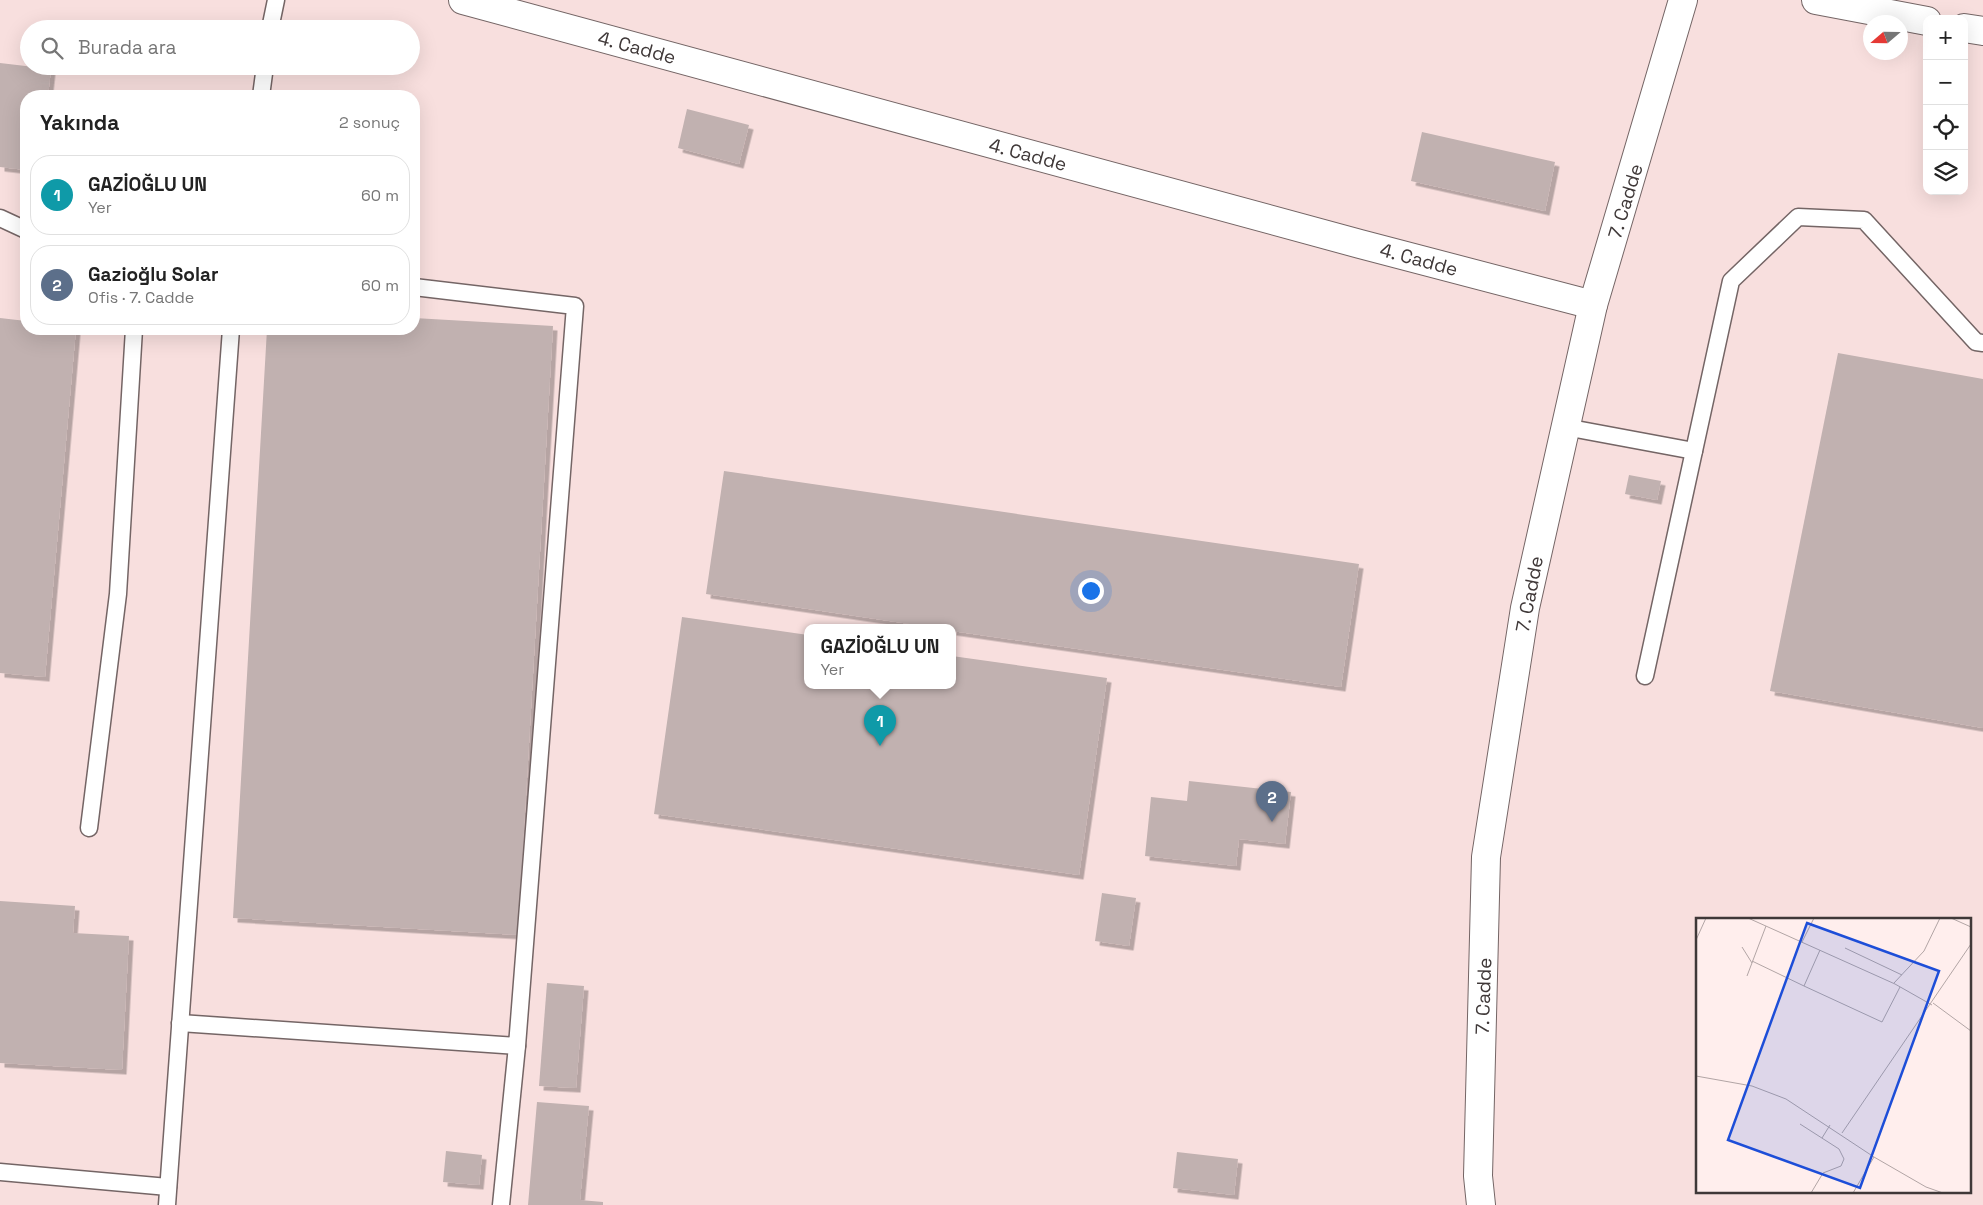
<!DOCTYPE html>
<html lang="tr">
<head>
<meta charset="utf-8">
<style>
  body { margin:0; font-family:"Space Grotesk",sans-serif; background:#f2f2f2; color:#222 }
  .controls { position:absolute; right:15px; top:15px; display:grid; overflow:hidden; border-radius:10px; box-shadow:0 5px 20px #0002 }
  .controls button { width:45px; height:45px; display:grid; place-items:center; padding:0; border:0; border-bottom:1px solid #e0e0e0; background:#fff; color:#222; font:25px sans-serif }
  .compass { position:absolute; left:1863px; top:15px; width:45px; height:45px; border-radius:50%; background:#fff; box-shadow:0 5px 20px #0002; rotate:250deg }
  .you { position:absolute; left:1090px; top:590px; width:18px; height:18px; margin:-12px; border:4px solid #fff; border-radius:50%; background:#1a73e8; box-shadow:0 0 0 8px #1a73e833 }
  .badge { display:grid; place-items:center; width:32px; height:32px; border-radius:50%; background:#7c3aed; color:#fff; font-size:16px; font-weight:700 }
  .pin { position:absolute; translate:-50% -41px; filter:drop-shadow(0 1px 2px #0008) }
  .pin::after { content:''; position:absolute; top:26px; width:18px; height:15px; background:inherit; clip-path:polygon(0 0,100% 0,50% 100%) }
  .popup { position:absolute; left:804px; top:624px; width:152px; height:65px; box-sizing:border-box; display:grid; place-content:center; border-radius:10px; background:#fff; filter:drop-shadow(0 1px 4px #0005); font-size:16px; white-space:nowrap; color:#767676 }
  .popup b { font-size:19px; color:#222 }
  .popup::after { content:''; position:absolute; left:50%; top:100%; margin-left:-10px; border:10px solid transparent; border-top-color:#fff }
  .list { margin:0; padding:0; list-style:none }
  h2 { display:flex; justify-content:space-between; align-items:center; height:65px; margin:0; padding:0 20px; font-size:21px }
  h2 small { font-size:16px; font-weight:400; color:#767676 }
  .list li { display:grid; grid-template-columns:32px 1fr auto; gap:15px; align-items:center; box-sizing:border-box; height:80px; margin:0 10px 10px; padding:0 10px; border:1px solid #e0e0e0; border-radius:20px }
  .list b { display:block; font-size:19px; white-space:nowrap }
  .list p { margin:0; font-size:16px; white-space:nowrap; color:#767676 }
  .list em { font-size:16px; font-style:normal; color:#767676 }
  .icon { flex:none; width:28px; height:28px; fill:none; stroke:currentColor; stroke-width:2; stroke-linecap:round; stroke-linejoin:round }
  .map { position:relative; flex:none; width:1983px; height:1205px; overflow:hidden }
  .search { position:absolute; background:#fff; box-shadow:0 5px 20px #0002; left:20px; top:20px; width:400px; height:55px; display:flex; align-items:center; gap:12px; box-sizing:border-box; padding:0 18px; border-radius:28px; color:#767676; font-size:19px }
  .panel { position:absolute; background:#fff; box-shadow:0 5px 20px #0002; left:20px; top:90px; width:400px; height:245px; border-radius:20px }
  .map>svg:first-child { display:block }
  .built { fill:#f8dfde; fill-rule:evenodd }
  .building { fill:#c1b1b0; filter:url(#shadow) }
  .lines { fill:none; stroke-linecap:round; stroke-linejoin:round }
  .service-casing { stroke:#746565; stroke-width:19 }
  .minor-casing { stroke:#746565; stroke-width:30 }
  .tertiary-casing { stroke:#746565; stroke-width:30 }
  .service { stroke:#fff; stroke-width:16 }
  .minor { stroke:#fff; stroke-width:28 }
  .tertiary { stroke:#fff; stroke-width:28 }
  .labels { text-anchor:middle; stroke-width:4; stroke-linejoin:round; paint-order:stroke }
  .street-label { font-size:19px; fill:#3f3838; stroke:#fff }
  .inset-road { fill:none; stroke:#b2a5a5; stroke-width:1 }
  .view { fill:#1d4ed8; fill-opacity:0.15; stroke:#1d4ed8; stroke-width:2.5 }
  .inset-edge { fill:none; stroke:#3f3838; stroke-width:2.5 }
</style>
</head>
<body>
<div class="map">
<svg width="1983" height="1205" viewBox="0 0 1983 1205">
  <defs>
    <filter id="shadow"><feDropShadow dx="4.5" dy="4.5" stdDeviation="0" flood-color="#0004"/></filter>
  </defs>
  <rect width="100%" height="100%" fill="#ffeeed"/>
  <path class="built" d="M0 0H1983V1205H0ZM1927 19H1964V191H1927ZM1870 22H1900V52H1870ZM29 29H411V66H29ZM26 96H414V329H26ZM808 627H952V685H808ZM1697 919H1969V1191H1697Z"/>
  <g class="building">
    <polygon points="0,63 51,69 48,96 26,96 26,170 0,167"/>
    <polygon points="687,109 749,125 739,164 678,148"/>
    <polygon points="1422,132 1555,162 1545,211 1411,181"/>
    <polygon points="0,318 26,321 26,329 76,329 45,677 0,673"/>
    <polygon points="414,318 553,326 518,935 233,918 267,329 414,329"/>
    <polygon points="1838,353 1983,379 1983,728 1770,691"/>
    <polygon points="724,471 1359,564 1341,687 952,631 952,627 930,627 706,594"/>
    <polygon points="1629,475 1661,481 1657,500 1625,494"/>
    <polygon points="682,617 808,635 808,685 952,685 952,656 1107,678 1079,875 654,814"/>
    <polygon points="1189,781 1291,792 1285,844 1239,839 1236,866 1145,856 1151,797 1187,801"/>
    <polygon points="1102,893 1136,898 1129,946 1095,941"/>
    <polygon points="0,901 75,906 73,933 129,936 122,1070 0,1063"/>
    <polygon points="547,983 584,986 576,1088 539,1086"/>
    <polygon points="537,1102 589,1106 580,1200 603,1202 603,1205 528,1205"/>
    <polygon points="446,1151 482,1155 479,1185 443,1182"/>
    <polygon points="1177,1152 1238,1159 1234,1195 1173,1188"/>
  </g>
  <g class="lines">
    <defs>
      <g id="service">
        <polyline points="270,29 276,0"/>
        <polyline points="261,96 265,66"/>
        <polyline points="0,218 26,230"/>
        <polyline points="1565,427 1694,451"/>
        <polyline points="1645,676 1731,281 1798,217 1864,220 1976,342 1983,343"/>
        <polyline points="89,828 118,594 134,329"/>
        <polyline points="180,1023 517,1046 575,306 414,287"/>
        <polyline points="0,1172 168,1187"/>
        <polyline points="167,1205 231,329"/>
        <polyline points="501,1205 517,1046"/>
      </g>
      <g id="minor">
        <polyline points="1816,0 1927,21"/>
        <polyline points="1964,28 1983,31"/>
      </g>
      <g id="tertiary">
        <polyline points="463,0 1360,244 1593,305"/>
        <polyline points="1481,1205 1478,1176 1486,857 1525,608 1593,305 1683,0"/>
      </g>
    </defs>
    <use href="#service" class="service-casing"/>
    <use href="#minor" class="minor-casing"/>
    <use href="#tertiary" class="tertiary-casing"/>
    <use href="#service" class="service"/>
    <use href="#minor" class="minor"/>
    <use href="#tertiary" class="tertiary"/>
  </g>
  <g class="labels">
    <g class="street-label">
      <text transform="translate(637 47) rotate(15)" y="7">4. Cadde</text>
      <text transform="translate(1028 154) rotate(15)" y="7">4. Cadde</text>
      <text transform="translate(1625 201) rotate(-73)" y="7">7. Cadde</text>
      <text transform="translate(1419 259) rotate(15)" y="7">4. Cadde</text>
      <text transform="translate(1529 594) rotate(-79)" y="7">7. Cadde</text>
      <text transform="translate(1483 996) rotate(-88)" y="7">7. Cadde</text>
    </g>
  </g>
  <g transform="translate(1696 918)">
    <rect width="275" height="275" fill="#ffeeed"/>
    <path class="inset-road" d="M52 0 199 66 236 87M255 0 275 9M0 22 10 0M106 24 118 0M46 29 56 45M149 30 206 57M124 32 108 68 186 104 204 69M56 43 108 68M51 58 70 8M198 65 228 33 244 0M237 85 275 113M0 158 56 168 90 181 178 239 230 269 247 275M104 206 143 231 148 241 145 248 127 255 115 275M146 215 275 26M126 220 134 207M157 275 178 239"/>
    <path class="view" d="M111 5 243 53 164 270 32 222Z"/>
    <rect width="275" height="275" class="inset-edge"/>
  </g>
</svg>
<div class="controls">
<button>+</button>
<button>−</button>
<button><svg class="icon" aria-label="locate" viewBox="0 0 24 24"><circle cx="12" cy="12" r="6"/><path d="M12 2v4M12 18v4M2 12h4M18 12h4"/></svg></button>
<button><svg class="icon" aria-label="layers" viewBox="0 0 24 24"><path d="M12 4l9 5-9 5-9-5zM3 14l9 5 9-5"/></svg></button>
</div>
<svg class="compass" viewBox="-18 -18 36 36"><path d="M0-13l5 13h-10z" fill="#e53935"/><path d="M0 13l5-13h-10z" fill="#767676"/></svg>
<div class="you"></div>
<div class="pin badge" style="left:880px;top:746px;background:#0f9aa8">1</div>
<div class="popup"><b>GAZİOĞLU UN</b>Yer</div>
<div class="pin badge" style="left:1272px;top:822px;background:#5c6f8a">2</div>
<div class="search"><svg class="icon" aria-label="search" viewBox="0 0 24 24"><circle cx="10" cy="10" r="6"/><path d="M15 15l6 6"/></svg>Burada ara</div>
<section class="panel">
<h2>Yakında<small>2 sonuç</small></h2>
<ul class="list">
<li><span class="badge" style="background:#0f9aa8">1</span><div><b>GAZİOĞLU UN</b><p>Yer</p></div><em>60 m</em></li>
<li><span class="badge" style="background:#5c6f8a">2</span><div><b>Gazioğlu Solar</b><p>Ofis · 7. Cadde</p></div><em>60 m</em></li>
</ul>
</section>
</div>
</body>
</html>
